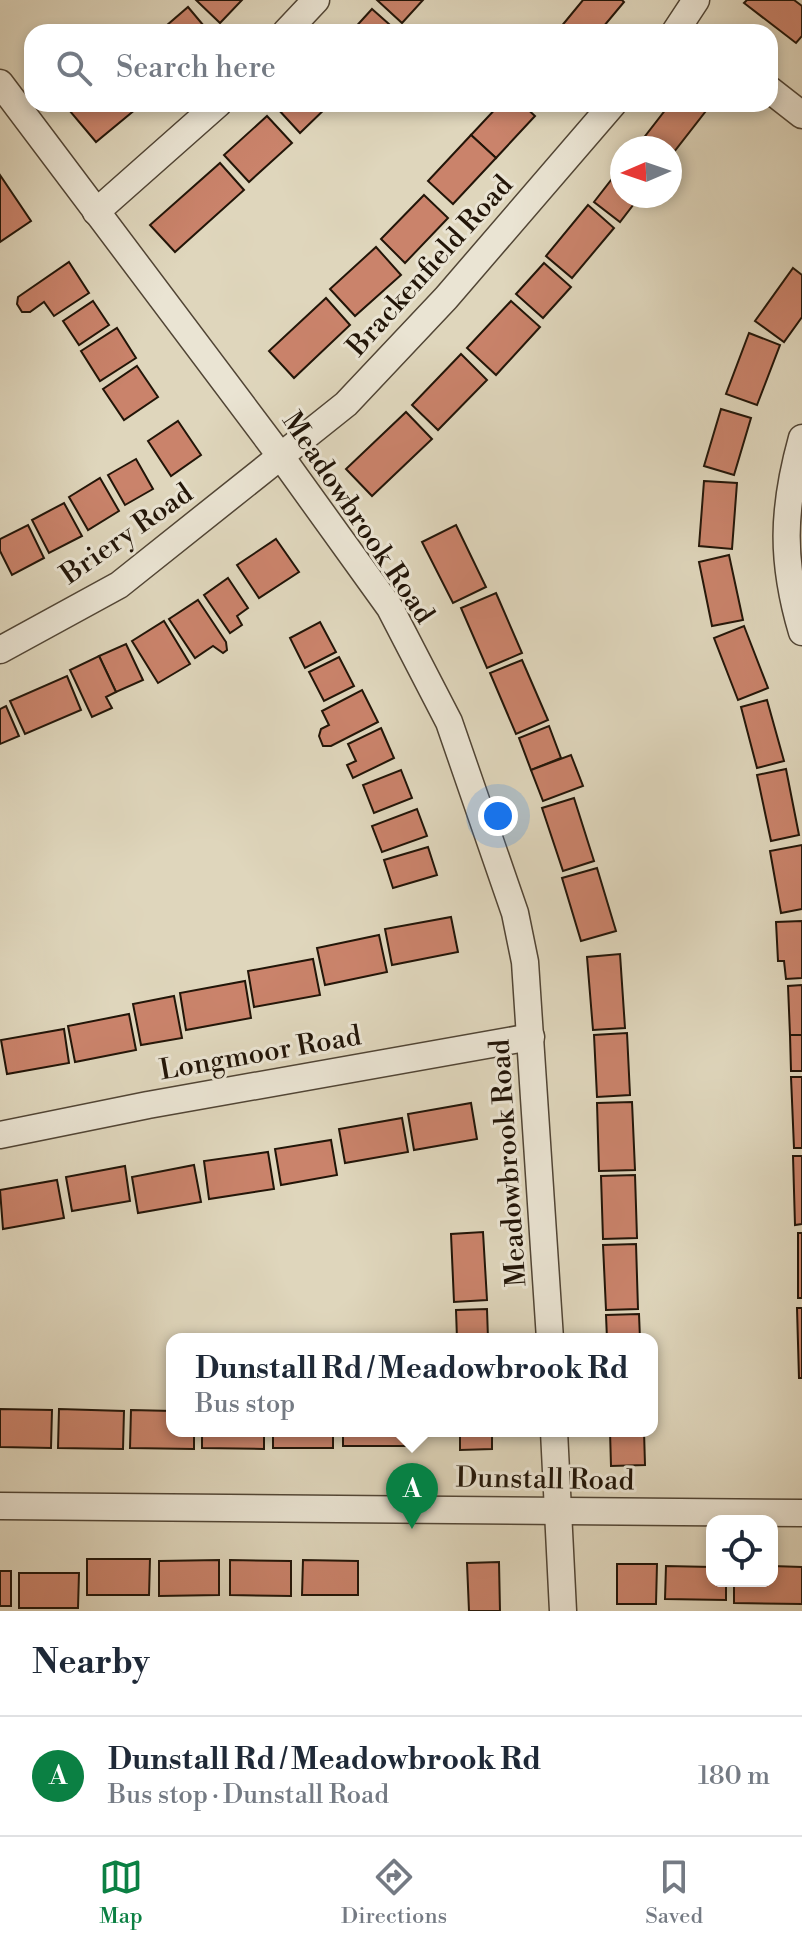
<!DOCTYPE html>
<html lang="en">
<head>
<meta charset="utf-8">
<style>
  body { margin:0; font-family:"Libre Bodoni",serif; background:#f2f2f3; color:#1f2937 }
  .controls { position:absolute; right:24px; bottom:24px; display:grid; overflow:hidden; border-radius:16px; box-shadow:0 4px 12px #0003 }
  .controls button { width:72px; height:72px; display:grid; place-items:center; padding:0; border:0; border-bottom:2px solid #e0e1e3; background:#fff; color:#1f2937; font:40px sans-serif }
  .compass { position:absolute; left:610px; top:136px; width:72px; height:72px; border-radius:50%; background:#fff; box-shadow:0 4px 12px #0003; rotate:268deg }
  .you { position:absolute; left:498px; top:816px; width:28px; height:28px; margin:-20px; border:6px solid #fff; border-radius:50%; background:#1a73e8; box-shadow:0 0 0 12px #1a73e833 }
  .badge { display:grid; place-items:center; width:52px; height:52px; border-radius:50%; background:#0b8043; color:#fff; font-size:26px; font-weight:700 }
  .pin { position:absolute; translate:-50% -66px; filter:drop-shadow(0 2px 4px #0008) }
  .pin::after { content:''; position:absolute; top:42px; width:28px; height:24px; background:inherit; clip-path:polygon(0 0,100% 0,50% 100%) }
  .popup { position:absolute; left:166px; top:1333px; width:492px; height:104px; box-sizing:border-box; display:grid; place-content:center; border-radius:16px; background:#fff; filter:drop-shadow(0 2px 6px #0005); font-size:26px; white-space:nowrap; color:#747a83 }
  .popup b { font-size:30px; color:#1f2937 }
  .popup::after { content:''; position:absolute; left:50%; top:100%; margin-left:-16px; border:16px solid transparent; border-top-color:#fff }
  .list { margin:0; padding:0; list-style:none }
  h2 { display:flex; justify-content:space-between; align-items:center; height:104px; margin:0; padding:0 32px; font-size:34px }
  h2 small { font-size:26px; font-weight:400; color:#747a83 }
  .list li { display:grid; grid-template-columns:52px 1fr auto; gap:24px; align-items:center; box-sizing:border-box; height:120px; padding:0 32px; border-top:2px solid #e0e1e3 }
  .list b { display:block; font-size:30px; white-space:nowrap }
  .list p { margin:0; font-size:26px; white-space:nowrap; color:#747a83 }
  .list em { font-size:26px; font-style:normal; color:#747a83 }
  .icon { flex:none; width:44px; height:44px; fill:none; stroke:currentColor; stroke-width:2; stroke-linecap:round; stroke-linejoin:round }
  .map { position:relative; flex:none; width:802px; height:1611px; overflow:hidden }
  .search { position:absolute; background:#fff; box-shadow:0 4px 12px #0003; left:24px; right:24px; top:24px; height:88px; display:flex; align-items:center; gap:20px; box-sizing:border-box; padding:0 28px; border-radius:24px; color:#747a83; font-size:30px }
  .sheet { height:224px; background:#fff }
  nav { display:flex; justify-content:space-around; align-items:center; box-sizing:border-box; height:112px; border-top:2px solid #e0e1e3; background:#fff; font-size:22px; color:#747a83 }
  nav a { display:grid; justify-items:center; gap:4px }
  nav .on { color:#0b8043 }
  .map>svg:first-child { display:block }
  .building { fill:#ca836b; stroke:#221508; stroke-width:2 }
  .lines { fill:none; stroke-linecap:round; stroke-linejoin:round }
  .minor-casing { stroke:#514535; stroke-width:29 }
  .minor { stroke:#eae4d3; stroke-width:26 }
  .labels { text-anchor:middle; stroke-width:6; stroke-linejoin:round; paint-order:stroke }
  .street-label { font-size:28px; fill:#221508; stroke:#eae4d3 }
</style>
</head>
<body>
<div class="map">
<svg width="802" height="1611" viewBox="0 0 802 1611">
  <rect width="100%" height="100%" fill="#dfd6bc"/>
  <filter id="stains"><feTurbulence type="fractalNoise" baseFrequency=".0025" numOctaves="4"/><feColorMatrix values="0 0 0 0 .2 0 0 0 0 .09 0 0 0 0 .02 0 0 0 .5 -.17"/></filter>
  <radialGradient id="worn" r=".72"><stop offset=".6" stop-color="#630" stop-opacity="0"/><stop offset="1" stop-color="#630" stop-opacity=".3"/></radialGradient>
  <g class="building">
    <polygon points="196,0 242,0 220,23"/>
    <polygon points="377,0 423,0 402,23"/>
    <polygon points="583,0 622,0 624,2 599,32 564,32 560,28"/>
    <polygon points="747,0 794,0 802,6 802,36 796,43 744,3"/>
    <polygon points="188,7 209,32 159,32"/>
    <polygon points="372,9 398,32 351,32"/>
    <polygon points="77,104 142,104 96,142 69,110"/>
    <polygon points="282,104 330,104 300,133 277,108"/>
    <polygon points="500,104 522,104 535,116 496,158 471,135"/>
    <polygon points="670,104 704,104 709,107 670,157 670,148 645,148 639,144"/>
    <polygon points="267,116 292,143 249,182 224,155"/>
    <polygon points="471,135 496,158 453,204 428,181"/>
    <polygon points="220,163 244,190 175,252 150,225"/>
    <polygon points="622,166 622,196 640,196 620,222 594,202"/>
    <polygon points="0,175 31,221 0,242"/>
    <polygon points="424,195 448,218 405,263 381,239"/>
    <polygon points="588,205 614,228 572,278 546,256"/>
    <polygon points="376,247 401,275 355,316 330,289"/>
    <polygon points="69,262 89,293 54,316 44,302 30,312 22,312 17,304 18,297"/>
    <polygon points="544,263 571,287 543,318 516,294"/>
    <polygon points="793,268 802,275 802,317 784,342 755,321"/>
    <polygon points="326,298 350,325 294,378 269,351"/>
    <polygon points="93,301 109,325 79,345 63,321"/>
    <polygon points="511,301 540,327 496,375 467,348"/>
    <polygon points="117,328 136,358 100,381 81,351"/>
    <polygon points="749,333 780,345 757,405 726,394"/>
    <polygon points="461,354 487,380 438,430 412,405"/>
    <polygon points="137,366 158,397 124,420 103,389"/>
    <polygon points="721,409 751,418 734,475 704,466"/>
    <polygon points="406,412 432,439 372,496 346,469"/>
    <polygon points="178,421 201,455 171,476 148,441"/>
    <polygon points="136,459 153,489 125,505 108,475"/>
    <polygon points="100,478 119,511 88,530 69,497"/>
    <polygon points="704,481 737,483 732,549 699,546"/>
    <polygon points="64,503 82,536 49,553 32,520"/>
    <polygon points="28,525 44,558 12,575 0,551 0,539"/>
    <polygon points="456,525 486,587 453,603 422,542"/>
    <polygon points="276,539 299,572 259,598 237,565"/>
    <polygon points="729,555 743,620 712,626 699,562"/>
    <polygon points="228,578 248,608 237,616 242,625 230,633 204,595"/>
    <polygon points="496,593 522,653 487,668 461,608"/>
    <polygon points="198,600 226,642 227,650 223,653 213,646 195,658 169,619"/>
    <polygon points="164,621 190,664 158,683 132,641"/>
    <polygon points="320,622 336,652 305,668 290,638"/>
    <polygon points="744,626 768,688 738,700 714,638"/>
    <polygon points="126,644 143,680 116,692 99,656"/>
    <polygon points="99,656 116,692 106,697 112,708 92,717 70,670"/>
    <polygon points="339,657 354,686 324,701 309,672"/>
    <polygon points="522,660 548,720 516,734 490,673"/>
    <polygon points="67,676 81,710 25,734 10,701"/>
    <polygon points="362,690 378,722 331,746 323,746 319,736 321,729 329,725 322,711"/>
    <polygon points="767,700 784,761 757,768 741,707"/>
    <polygon points="6,706 19,736 0,744 0,709"/>
    <polygon points="549,726 561,758 531,770 519,738"/>
    <polygon points="381,728 394,758 353,778 347,765 356,761 348,744"/>
    <polygon points="571,755 583,786 543,801 531,770"/>
    <polygon points="786,769 799,835 771,841 757,775"/>
    <polygon points="401,770 412,798 374,813 363,785"/>
    <polygon points="574,798 594,861 563,871 542,808"/>
    <polygon points="417,809 427,836 382,852 372,826"/>
    <polygon points="802,845 802,909 781,913 770,851"/>
    <polygon points="428,847 437,875 393,888 384,860"/>
    <polygon points="597,868 616,931 581,941 562,878"/>
    <polygon points="451,917 458,952 392,965 385,929"/>
    <polygon points="802,921 802,978 786,979 784,961 778,961 776,922"/>
    <polygon points="379,935 387,972 325,985 317,948"/>
    <polygon points="620,954 625,1028 593,1030 587,957"/>
    <polygon points="313,959 320,995 254,1007 248,971"/>
    <polygon points="245,981 251,1018 186,1030 180,993"/>
    <polygon points="802,985 802,1035 790,1035 788,986"/>
    <polygon points="174,996 182,1038 141,1045 133,1004"/>
    <polygon points="129,1014 136,1050 75,1062 68,1026"/>
    <polygon points="64,1029 69,1063 7,1074 1,1040"/>
    <polygon points="627,1033 630,1095 597,1097 594,1035"/>
    <polygon points="790,1035 802,1035 802,1071 791,1071"/>
    <polygon points="791,1077 802,1077 802,1148 794,1148"/>
    <polygon points="632,1102 635,1170 599,1171 597,1103"/>
    <polygon points="471,1103 477,1139 414,1150 408,1114"/>
    <polygon points="402,1118 408,1152 345,1163 339,1129"/>
    <polygon points="331,1140 337,1175 281,1185 275,1149"/>
    <polygon points="268,1152 274,1189 209,1199 204,1161"/>
    <polygon points="793,1156 802,1156 802,1224 795,1225"/>
    <polygon points="194,1165 201,1202 138,1213 132,1177"/>
    <polygon points="125,1166 130,1201 72,1211 66,1177"/>
    <polygon points="635,1175 637,1238 603,1239 601,1176"/>
    <polygon points="57,1180 64,1218 3,1229 0,1190"/>
    <polygon points="483,1232 487,1300 454,1302 451,1234"/>
    <rect x="798" y="1233" width="4" height="65"/>
    <polygon points="636,1244 638,1309 606,1310 603,1245"/>
    <polygon points="797,1308 802,1308 802,1378 799,1378"/>
    <polygon points="487,1309 488,1339 457,1339 456,1310"/>
    <polygon points="639,1314 640,1339 607,1339 606,1315"/>
    <polygon points="0,1409 52,1410 51,1448 0,1447"/>
    <polygon points="59,1409 124,1411 123,1449 58,1448"/>
    <polygon points="131,1410 172,1411 172,1431 194,1431 194,1449 130,1448"/>
    <polygon points="202,1431 264,1431 264,1449 202,1448"/>
    <rect x="273" y="1431" width="60" height="17"/>
    <polygon points="343,1431 405,1431 406,1446 343,1446"/>
    <polygon points="460,1431 492,1431 492,1449 460,1450"/>
    <polygon points="610,1431 644,1431 645,1465 611,1466"/>
    <polygon points="87,1559 150,1559 149,1595 87,1595"/>
    <polygon points="219,1560 219,1595 159,1596 159,1561"/>
    <polygon points="230,1560 291,1561 291,1596 230,1595"/>
    <polygon points="303,1560 358,1561 358,1595 302,1595"/>
    <polygon points="499,1562 500,1611 469,1611 467,1563"/>
    <polygon points="617,1564 657,1564 656,1604 617,1604"/>
    <polygon points="666,1566 712,1567 712,1581 726,1581 726,1600 665,1599"/>
    <polygon points="772,1566 802,1567 802,1604 734,1603 734,1581 772,1581"/>
    <rect x="0" y="1571" width="11" height="35"/>
    <polygon points="19,1573 79,1573 78,1608 19,1608"/>
  </g>
  <g class="lines">
    <defs>
      <g id="minor">
        <polyline points="286,32 316,0"/>
        <polyline points="675,32 696,0"/>
        <polyline points="0,83 282,458 390,608 449,722 515,913 525,962 550,1339"/>
        <polyline points="770,90 802,115"/>
        <polyline points="96,212 218,104"/>
        <path d="M802 438C782 510 781 561 802 632"/>
        <polyline points="0,650 119,585 346,404 446,298 613,104"/>
        <polyline points="0,1135 148,1105 531,1037"/>
        <polyline points="554,1431 563,1611"/>
        <polyline points="0,1506 802,1513"/>
      </g>
    </defs>
    <use href="#minor" class="minor-casing"/>
    <use href="#minor" class="minor"/>
  </g>
  <g class="labels">
    <g class="street-label">
      <text transform="translate(429 265) rotate(-48)" y="10">Brackenfield Road</text>
      <text transform="translate(359 517) rotate(56)" y="10">Meadowbrook Road</text>
      <text transform="translate(126 533) rotate(-35)" y="10">Briery Road</text>
      <text transform="translate(260 1052) rotate(-10)" y="10">Longmoor Road</text>
      <text transform="translate(507 1163) rotate(-94)" y="10">Meadowbrook Road</text>
      <text transform="translate(545 1478) rotate(1)" y="10">Dunstall Road</text>
    </g>
  </g>
  <rect width="100%" height="100%" filter="url(#stains)"/>
  <rect width="100%" height="100%" fill="url(#worn)"/>
</svg>
<div class="controls">
<button><svg class="icon" aria-label="locate" viewBox="0 0 24 24"><circle cx="12" cy="12" r="6"/><path d="M12 2v4M12 18v4M2 12h4M18 12h4"/></svg></button>
</div>
<svg class="compass" viewBox="-18 -18 36 36"><path d="M0-13l5 13h-10z" fill="#e53935"/><path d="M0 13l5-13h-10z" fill="#747a83"/></svg>
<div class="you"></div>
<div class="pin badge" style="left:412px;top:1529px">A</div>
<div class="popup"><b>Dunstall Rd / Meadowbrook Rd</b>Bus stop</div>
<div class="search"><svg class="icon" aria-label="search" viewBox="0 0 24 24"><circle cx="10" cy="10" r="6"/><path d="M15 15l6 6"/></svg>Search here</div>
</div>
<section class="sheet">
<h2>Nearby<small></small></h2>
<ul class="list">
<li><span class="badge">A</span><div><b>Dunstall Rd / Meadowbrook Rd</b><p>Bus stop · Dunstall Road</p></div><em>180 m</em></li>
</ul>
</section>
<nav>
<a class="on"><svg class="icon" aria-label="map" viewBox="0 0 24 24"><path d="M3 6l6-2 6 2 6-2v14l-6 2-6-2-6 2zM9 4v14M15 6v14"/></svg>Map</a>
<a><svg class="icon" aria-label="directions" viewBox="0 0 24 24"><path d="M12 3l9 9-9 9-9-9zM9 14v-3h6M13 9l2 2-2 2"/></svg>Directions</a>
<a><svg class="icon" aria-label="saved" viewBox="0 0 24 24"><path d="M7 4h10v16l-5-4-5 4z"/></svg>Saved</a>
</nav>
</body>
</html>
